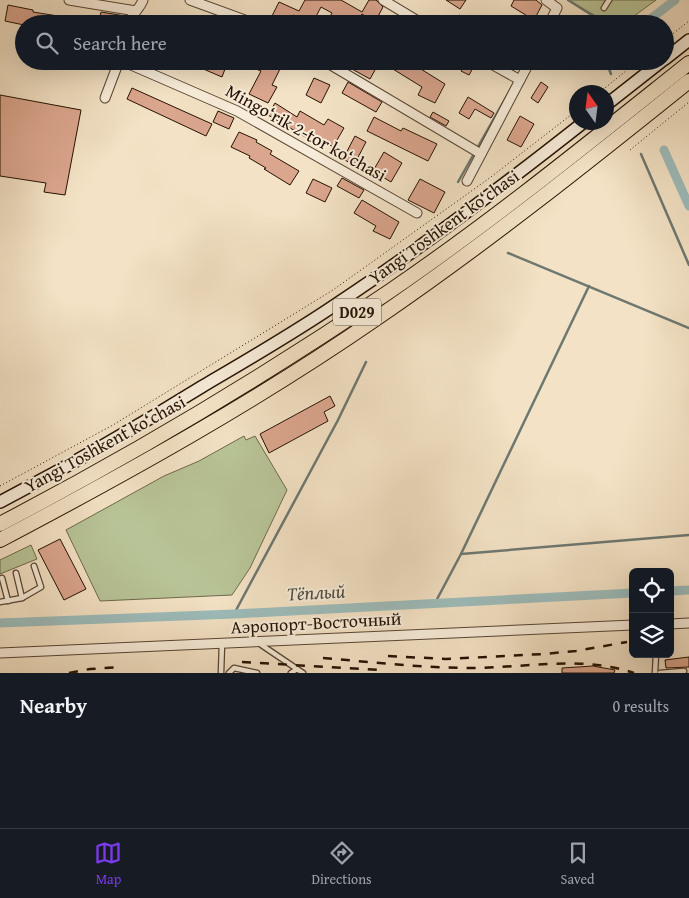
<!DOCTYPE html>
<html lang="en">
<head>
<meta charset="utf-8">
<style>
  body { margin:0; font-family:"Gentium Book Plus",serif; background:#20242c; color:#f1f3f6 }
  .controls { position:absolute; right:15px; bottom:15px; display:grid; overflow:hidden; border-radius:8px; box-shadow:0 5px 20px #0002 }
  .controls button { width:45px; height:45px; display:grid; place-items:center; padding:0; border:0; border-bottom:1px solid #363941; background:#171b24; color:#f1f3f6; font:25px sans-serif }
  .compass { position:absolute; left:569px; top:85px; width:45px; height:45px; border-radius:50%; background:#171b24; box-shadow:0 5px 20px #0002; rotate:346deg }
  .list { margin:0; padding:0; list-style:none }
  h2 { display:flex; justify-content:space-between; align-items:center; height:65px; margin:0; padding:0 20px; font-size:21px }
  h2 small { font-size:16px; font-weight:400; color:#9ea1a6 }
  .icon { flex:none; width:28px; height:28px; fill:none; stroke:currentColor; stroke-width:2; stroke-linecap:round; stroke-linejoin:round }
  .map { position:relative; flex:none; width:689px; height:673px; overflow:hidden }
  .search { position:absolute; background:#171b24; box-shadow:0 5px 20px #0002; left:15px; right:15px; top:15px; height:55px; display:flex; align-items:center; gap:12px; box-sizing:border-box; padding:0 18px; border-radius:28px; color:#9ea1a6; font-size:19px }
  .sheet { height:155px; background:#171b24 }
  nav { display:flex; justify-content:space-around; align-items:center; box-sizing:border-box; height:70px; border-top:1px solid #363941; background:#171b24; font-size:14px; color:#9ea1a6 }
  nav a { display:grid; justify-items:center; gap:2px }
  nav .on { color:#7c3aed }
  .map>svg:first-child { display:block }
  .green { fill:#b8c497; stroke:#6e6a4c }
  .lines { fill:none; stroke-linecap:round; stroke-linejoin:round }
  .stream { stroke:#6d7871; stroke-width:2.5 }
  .canal { stroke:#9dbcbb; stroke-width:9 }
  .building { fill:#dba68e; stroke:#251102 }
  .service-casing { stroke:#584533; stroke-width:7 }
  .minor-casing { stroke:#584533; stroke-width:11 }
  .secondary-casing { stroke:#251102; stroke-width:14 }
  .trunk-casing { stroke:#251102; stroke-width:16 }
  .path { stroke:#251102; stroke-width:1; stroke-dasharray:1 2.5; stroke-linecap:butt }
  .service { stroke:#f7ecd9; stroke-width:4.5 }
  .minor { stroke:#f7ecd9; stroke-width:9 }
  .secondary { stroke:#f7ecd9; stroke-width:11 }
  .trunk { stroke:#f3e2c5; stroke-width:14 }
  .rail { stroke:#251102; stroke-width:2.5; stroke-dasharray:9 9; stroke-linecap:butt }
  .labels { text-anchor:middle; stroke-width:4; stroke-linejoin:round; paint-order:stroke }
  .shield { fill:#f7ecd9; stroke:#645342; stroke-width:1 }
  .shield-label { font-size:16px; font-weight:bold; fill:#251102 }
  .street-label { font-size:18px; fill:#251102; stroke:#f7ecd9 }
  .water-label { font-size:19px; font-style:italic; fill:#4f4d43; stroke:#f7ecd9 }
</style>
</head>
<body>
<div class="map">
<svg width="689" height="673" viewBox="0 0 689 673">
  <rect width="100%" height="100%" fill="#f3e2c5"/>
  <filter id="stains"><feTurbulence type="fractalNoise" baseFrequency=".004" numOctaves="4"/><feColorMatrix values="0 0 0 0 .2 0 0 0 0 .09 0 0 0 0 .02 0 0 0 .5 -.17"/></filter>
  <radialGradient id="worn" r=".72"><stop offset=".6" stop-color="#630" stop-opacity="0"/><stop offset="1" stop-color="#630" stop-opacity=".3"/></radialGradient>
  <g class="green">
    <polygon points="568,0 656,0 623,24 610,24"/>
    <polygon points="244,436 246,440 255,436 287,490 250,568 232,595 100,601 66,530 164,476 199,461"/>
    <polygon points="31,545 37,559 0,574 0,560"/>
  </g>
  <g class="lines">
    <g class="stream">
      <polyline points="568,0 606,24"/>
      <polyline points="606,61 611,74"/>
      <polyline points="641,154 689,265"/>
      <polyline points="458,182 513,85"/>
      <polyline points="508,253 689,328"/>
      <polyline points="461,554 689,535"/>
      <polyline points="435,603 461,554 589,286"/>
      <polyline points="234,614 338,420 366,362"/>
    </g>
    <g class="canal">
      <polyline points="644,24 675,0"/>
      <polyline points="664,150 689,206"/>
      <polyline points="670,591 689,590"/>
      <polyline points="0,623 234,614 633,593"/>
    </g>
  </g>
  <g class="building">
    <polygon points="305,0 341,0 362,12 369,0 376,0 383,7 375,22 362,14 356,24 326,24 332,13 321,7 312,24 293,15 289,24 272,16 279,2 299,11"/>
    <polygon points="446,0 466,0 460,9"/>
    <polygon points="514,0 536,0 542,5 534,20 511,6"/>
    <polygon points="8,5 33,10 33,12 83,20 83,24 24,24 24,25 5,21"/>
    <polygon points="101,12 125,16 123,24 98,24"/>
    <polygon points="459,15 477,24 454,24"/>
    <polygon points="145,61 167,61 165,69"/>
    <polygon points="204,61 228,61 222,77 201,68"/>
    <polygon points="260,61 284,61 272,85 277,87 268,103 249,94 261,71 256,69"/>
    <polygon points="356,61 380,61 370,79 352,69"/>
    <polygon points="380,61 408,61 445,84 435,103 418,95 422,87"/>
    <polygon points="467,61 477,61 469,75 461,71"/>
    <polygon points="314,78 330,85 321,103 306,95"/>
    <polygon points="348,82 382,102 376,112 342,93"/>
    <polygon points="541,82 548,87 538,103 531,98"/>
    <polygon points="132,88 212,124 206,136 127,99"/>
    <polygon points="0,95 81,110 65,195 44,192 46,183 0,176"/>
    <polygon points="468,97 494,113 491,118 475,109 469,119 459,113"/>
    <polygon points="275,103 297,117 300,111 324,125 328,119 344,128 333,147 310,133 307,138 268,115"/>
    <polygon points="218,111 234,118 229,129 213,122"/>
    <polygon points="433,112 449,121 446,126 430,117"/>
    <polygon points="520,116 534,124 521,147 507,140"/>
    <polygon points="374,117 401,131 403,128 437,144 428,161 367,131"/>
    <polygon points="239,132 257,140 256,142 272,151 270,154 299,171 290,185 264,169 266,168 249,158 250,156 231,147"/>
    <polygon points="355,136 366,142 354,165 343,159"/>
    <polygon points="384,152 402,163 391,182 373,171"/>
    <polygon points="342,178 364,190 359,198 337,186"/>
    <polygon points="313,179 332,188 325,202 306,193"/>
    <polygon points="420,179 445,192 434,213 408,200"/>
    <polygon points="362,200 399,222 390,239 373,231 376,226 354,213"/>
    <polygon points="330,396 335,406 324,412 328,421 269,453 260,434"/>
    <polygon points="60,539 86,589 64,600 38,550"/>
    <polygon points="689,657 689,667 666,668 665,660"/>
    <polygon points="593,666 615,670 614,673 562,673 562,668"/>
  </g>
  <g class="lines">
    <defs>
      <g id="service">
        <polyline points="604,8 609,0"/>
        <polyline points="16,573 22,598"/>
        <polyline points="2,578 8,601"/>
        <polyline points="0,602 22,598 41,587 34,566"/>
        <polyline points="260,644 297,669"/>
        <polyline points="221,673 222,643"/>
        <polyline points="229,673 234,668 257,673"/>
        <polyline points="291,673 297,669 303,673"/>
        <polyline points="655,673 656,654"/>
        <polyline points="660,673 684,671"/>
      </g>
      <g id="minor">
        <polyline points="69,0 136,11"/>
        <polyline points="190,0 256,24"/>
        <polyline points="383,0 423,24"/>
        <polyline points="546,0 557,8 549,24"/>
        <path d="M129 24C131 14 140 9 143 0"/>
        <polyline points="122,61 237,111 417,213"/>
        <polyline points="324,61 481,154"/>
        <polyline points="486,61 520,80"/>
        <polyline points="105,98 119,61"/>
        <polyline points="467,181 530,61"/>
        <polyline points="670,624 689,623"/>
        <polyline points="0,653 633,625"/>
      </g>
      <g id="secondary">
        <polyline points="665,59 689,40"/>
        <polyline points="606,105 662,61"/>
        <path d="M0 502C69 466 137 427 203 386 249 359 294 333 338 303 423 247 504 185 584 122"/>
      </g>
      <g id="trunk">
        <path d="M0 524C134 454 265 376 390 291 494 220 591 141 689 63"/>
        <path d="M0 540C129 472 257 401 377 318 485 244 587 163 689 81"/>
      </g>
    </defs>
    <use href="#service" class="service-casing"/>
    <use href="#minor" class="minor-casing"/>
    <use href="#secondary" class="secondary-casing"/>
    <use href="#trunk" class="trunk-casing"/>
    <g class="path">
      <polyline points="665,40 689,21"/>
      <polyline points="600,92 638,61"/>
      <polyline points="630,150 689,102"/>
      <polyline points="0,486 113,425 333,290 491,177 576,111"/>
    </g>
    <use href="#service" class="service"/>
    <use href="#minor" class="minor"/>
    <use href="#secondary" class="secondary"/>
    <use href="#trunk" class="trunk"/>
    <g class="rail">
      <polyline points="388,656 446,659 544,654 576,651 627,642"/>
      <path d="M323 658C372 662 421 668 471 668 525 668 581 655 634 673"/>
      <polyline points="242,662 379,670"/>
      <polyline points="69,673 90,669 121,667"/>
    </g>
  </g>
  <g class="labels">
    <rect class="shield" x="333" y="298.5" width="48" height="27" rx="4"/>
    <g class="shield-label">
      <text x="357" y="318">D029</text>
    </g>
    <g class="street-label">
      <text transform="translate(306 133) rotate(29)" y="6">Mingo‘rik 2-tor ko‘chasi</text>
      <text transform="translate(444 227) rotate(-36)" y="6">Yangi Toshkent ko‘chasi</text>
      <text transform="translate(105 444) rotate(-29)" y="6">Yangi Toshkent ko‘chasi</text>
      <text transform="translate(316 623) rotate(-3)" y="6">Аэропорт-Восточный</text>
    </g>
    <g class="water-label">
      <text transform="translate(316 592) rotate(-3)" y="7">Тёплый</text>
    </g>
  </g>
  <rect width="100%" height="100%" filter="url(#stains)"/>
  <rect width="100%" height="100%" fill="url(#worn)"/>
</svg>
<div class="controls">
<button><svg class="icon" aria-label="locate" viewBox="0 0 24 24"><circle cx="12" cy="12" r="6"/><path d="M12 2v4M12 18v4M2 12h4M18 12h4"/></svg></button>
<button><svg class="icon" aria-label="layers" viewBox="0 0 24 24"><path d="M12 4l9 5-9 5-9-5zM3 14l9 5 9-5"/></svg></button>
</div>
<svg class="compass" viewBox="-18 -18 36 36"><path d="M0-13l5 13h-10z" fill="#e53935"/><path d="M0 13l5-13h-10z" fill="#9ea1a6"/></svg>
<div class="search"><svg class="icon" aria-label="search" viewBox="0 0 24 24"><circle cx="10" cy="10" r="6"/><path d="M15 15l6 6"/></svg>Search here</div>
</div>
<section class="sheet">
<h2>Nearby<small>0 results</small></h2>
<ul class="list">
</ul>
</section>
<nav>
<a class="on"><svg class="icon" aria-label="map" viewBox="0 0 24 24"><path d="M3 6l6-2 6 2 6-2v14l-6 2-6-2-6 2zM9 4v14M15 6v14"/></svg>Map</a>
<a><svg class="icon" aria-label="directions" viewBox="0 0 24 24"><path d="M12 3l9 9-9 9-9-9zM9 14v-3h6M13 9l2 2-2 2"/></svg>Directions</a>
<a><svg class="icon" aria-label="saved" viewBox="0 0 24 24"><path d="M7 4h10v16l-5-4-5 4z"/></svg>Saved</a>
</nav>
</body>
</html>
